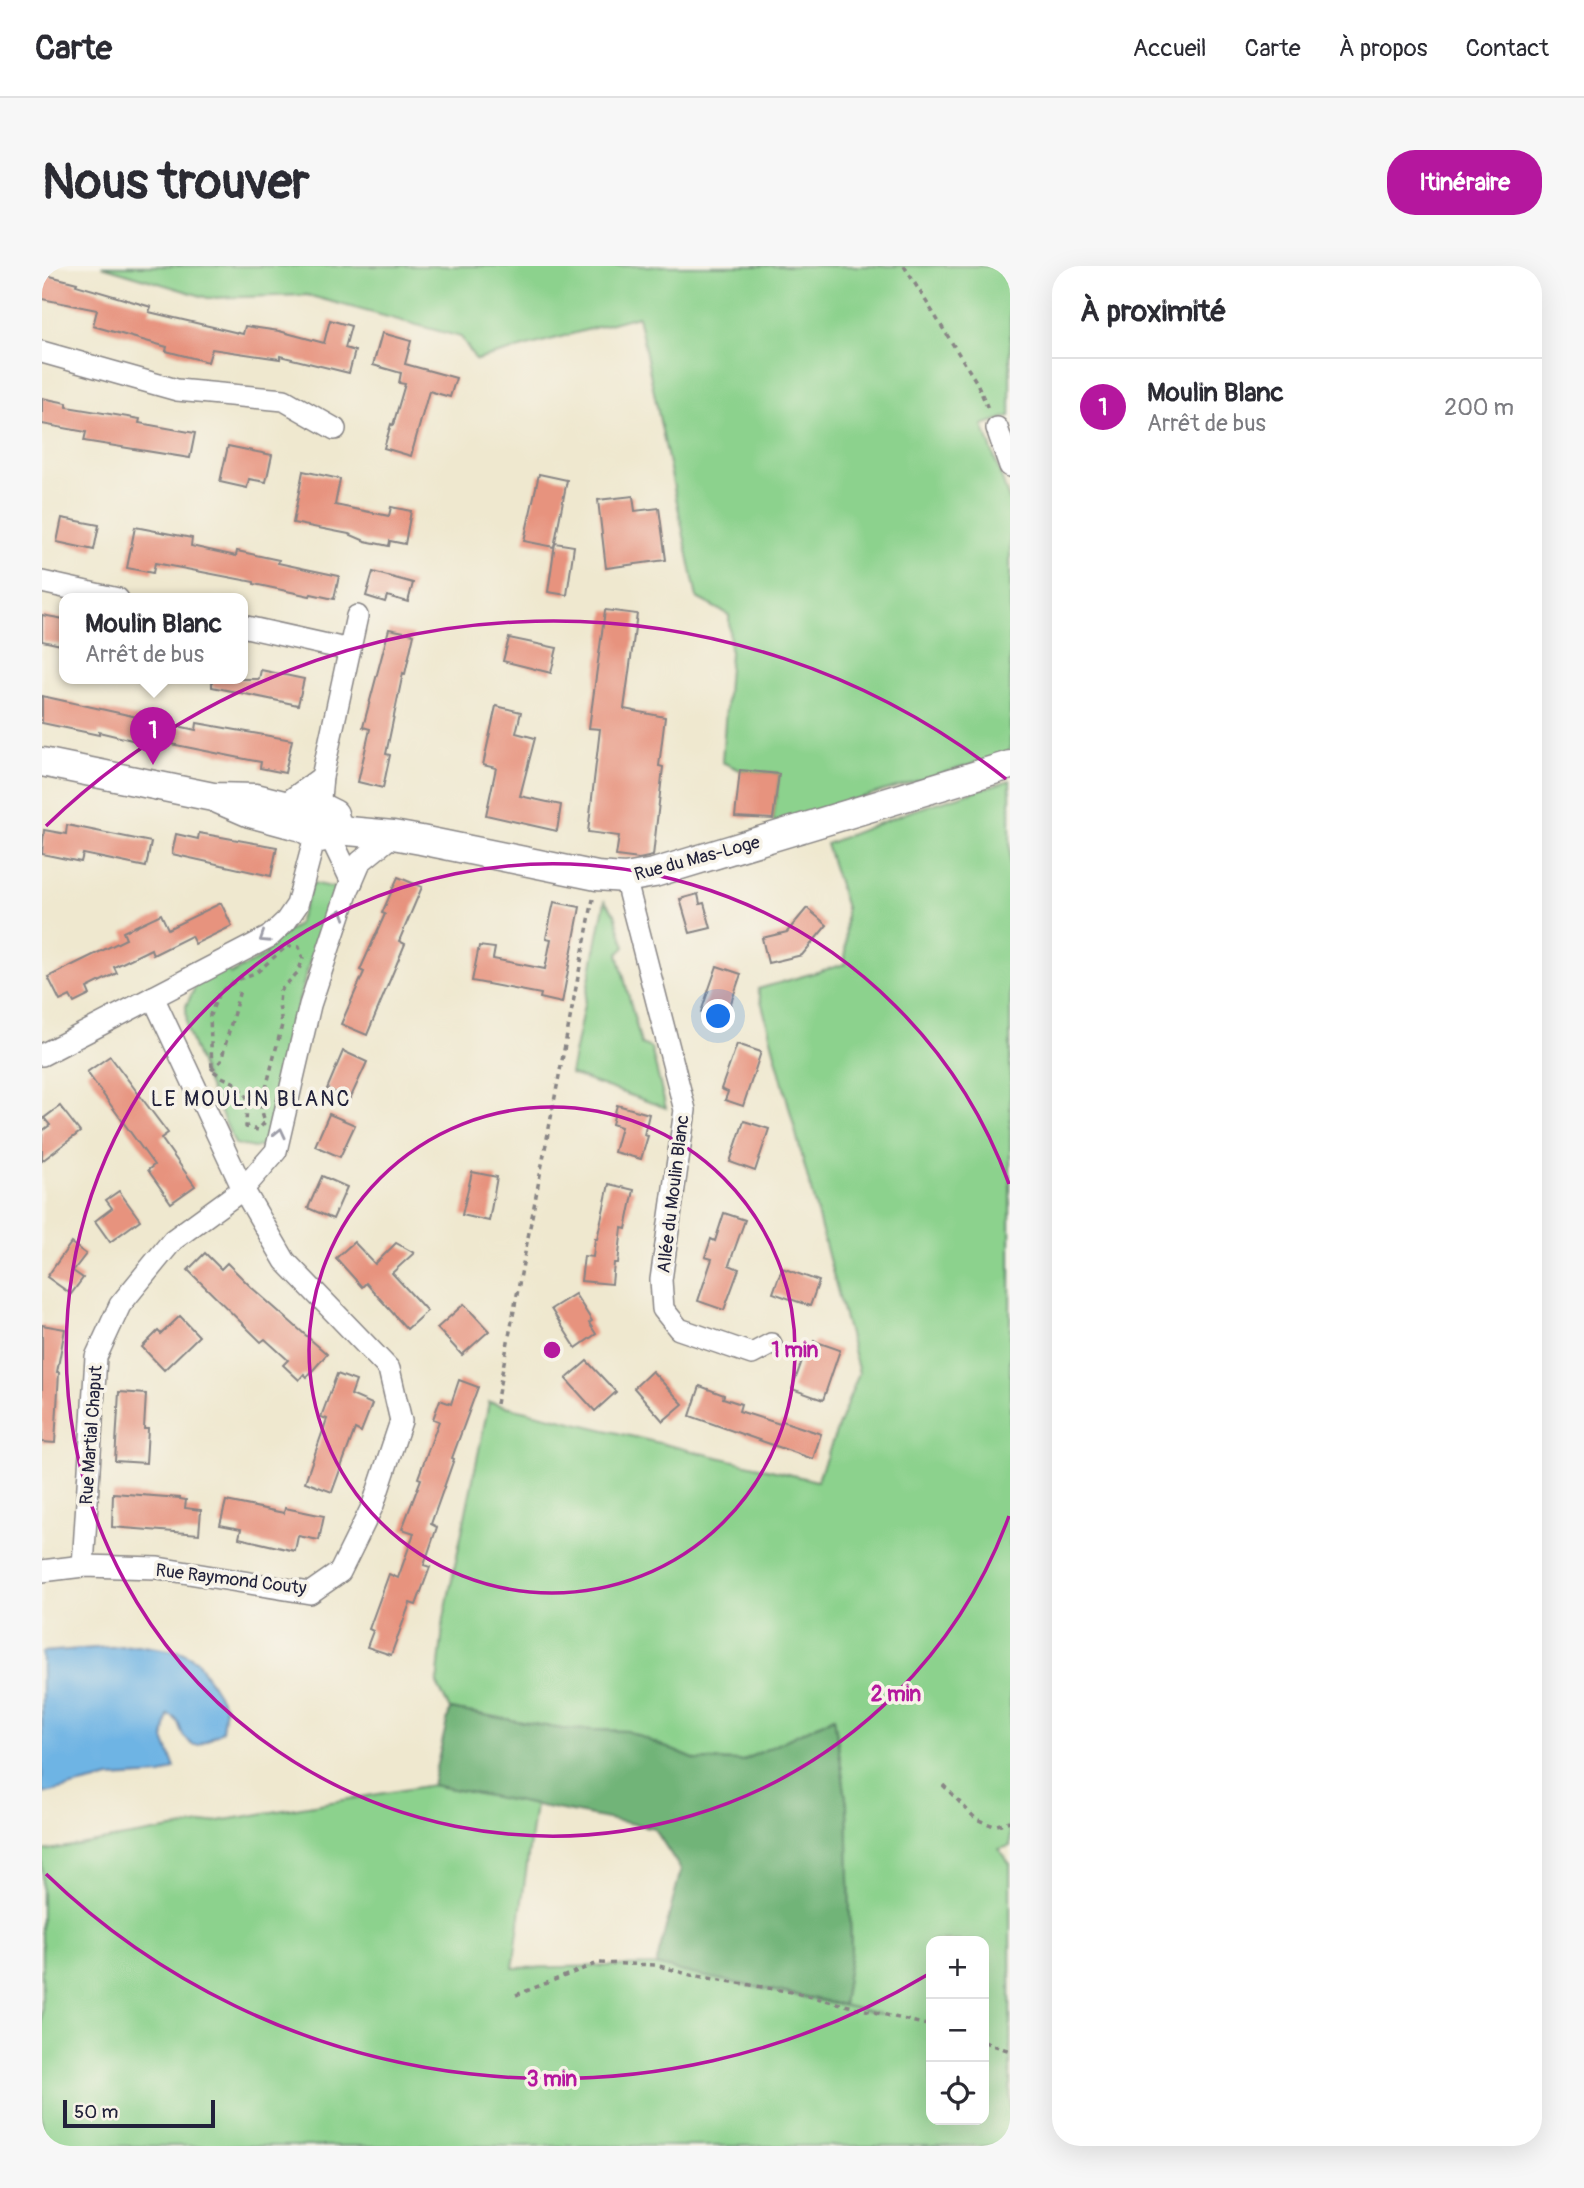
<!DOCTYPE html>
<html lang="fr">
<head>
<meta charset="utf-8">
<style>
  body { margin:0; font-family:Pangolin,sans-serif; background:#f7f7f7; color:#2b2b33 }
  .controls { position:absolute; right:21px; bottom:21px; display:grid; overflow:hidden; border-radius:14px; box-shadow:0 7px 28px #0002 }
  .controls button { width:63px; height:63px; display:grid; place-items:center; padding:0; border:0; border-bottom:2px solid #e1e1e2; background:#fff; color:#2b2b33; font:35px sans-serif }
  .scale { position:absolute; left:21px; bottom:18px; width:152px; box-sizing:border-box; padding-left:7px; border:4px solid #22223b; border-top:0; font-size:19px; line-height:24px; white-space:nowrap; color:#22223b; -webkit-text-stroke:5px #f7f3e8; paint-order:stroke }
  .you { position:absolute; left:677px; top:751px; width:24px; height:24px; margin:-18px; border:5px solid #fff; border-radius:50%; background:#1a73e8; box-shadow:0 0 0 10px #1a73e833 }
  .badge { display:grid; place-items:center; width:46px; height:46px; border-radius:50%; background:#b5179e; color:#fff; font-size:23px; font-weight:700 }
  .pin { position:absolute; translate:-50% -58px; filter:drop-shadow(0 2px 4px #0008) }
  .pin::after { content:''; position:absolute; top:37px; width:24px; height:21px; background:inherit; clip-path:polygon(0 0,100% 0,50% 100%) }
  .popup { position:absolute; left:17px; top:327px; width:189px; height:91px; box-sizing:border-box; display:grid; place-content:center; border-radius:14px; background:#fff; filter:drop-shadow(0 2px 5px #0005); font-size:23px; white-space:nowrap; color:#7c7c81 }
  .popup b { font-size:26px; color:#2b2b33 }
  .popup::after { content:''; position:absolute; left:50%; top:100%; margin-left:-14px; border:14px solid transparent; border-top-color:#fff }
  .list { margin:0; padding:0; list-style:none }
  h2 { display:flex; justify-content:space-between; align-items:center; height:91px; margin:0; padding:0 28px; font-size:30px }
  h2 small { font-size:23px; font-weight:400; color:#7c7c81 }
  .list li { display:grid; grid-template-columns:46px 1fr auto; gap:21px; align-items:center; box-sizing:border-box; height:98px; padding:0 28px; border-top:2px solid #e1e1e2 }
  .list b { display:block; font-size:26px; white-space:nowrap }
  .list p { margin:0; font-size:23px; white-space:nowrap; color:#7c7c81 }
  .list em { font-size:23px; font-style:normal; color:#7c7c81 }
  .icon { flex:none; width:38px; height:38px; fill:none; stroke:currentColor; stroke-width:2; stroke-linecap:round; stroke-linejoin:round }
  .map { position:relative; flex:none; width:968px; height:1880px; overflow:hidden; border-radius:28px }
  header { display:flex; align-items:center; gap:42px; box-sizing:border-box; height:98px; padding:0 35px; background:#fff; border-bottom:2px solid #e1e1e2 }
  header strong { font-size:33px }
  nav { display:flex; gap:38px; margin-inline-start:auto; font-size:24px }
  .intro { display:flex; align-items:center; justify-content:space-between; box-sizing:border-box; height:168px; padding:0 42px }
  h1 { margin:0; font-size:49px }
  .button { padding:18px 32px; border-radius:28px; background:#b5179e; color:#fff; font-size:24px; font-weight:700 }
  main { display:flex; gap:42px; padding:0 42px }
  aside { flex:1; background:#fff; border-radius:28px; box-shadow:0 7px 28px #0002 }
  .map>svg:first-child { display:block }
  .green { fill:#8cd28d; stroke:#577a64; stroke-width:2; fill-rule:evenodd }
  .forest { fill:#71b478; stroke:#4a6b5a; stroke-width:2 }
  .water { fill:#6eb4e4; stroke:#486b90; stroke-width:2 }
  .building { fill:#e7937e }
  .lines { fill:none; stroke-linecap:round; stroke-linejoin:round }
  .minor-casing { stroke:#888585; stroke-width:24 }
  .major-casing { stroke:#888585; stroke-width:31 }
  .path { stroke:#888585; stroke-width:3.5; stroke-dasharray:5 5; stroke-linecap:butt }
  .minor { stroke:#fff; stroke-width:21 }
  .major { stroke:#fff; stroke-width:28 }
  .oneway { stroke:#9c9ca7 }
  .ring { fill:none; stroke:#b5179e; stroke-width:3.5 }
  .labels { text-anchor:middle; stroke-width:7; stroke-linejoin:round; paint-order:stroke }
  .street-label { font-size:18px; fill:#22223b; stroke:#f7f3e8 }
  .quarter-label { font-size:21px; letter-spacing:2px; fill:#22223b; stroke:#f7f3e8 }
  .centre { fill:#b5179e; stroke:#f7f3e8; stroke-width:3.5 }
  .ring-label { font-size:21px; text-anchor:middle; font-weight:bold; fill:#b5179e; stroke:#f7f3e8; stroke-width:7; stroke-linejoin:round; paint-order:stroke }
</style>
</head>
<body>
<header>
<strong>Carte</strong>
<nav><a>Accueil</a><a>Carte</a><a>À propos</a><a>Contact</a></nav>
</header>
<div class="intro"><h1>Nous trouver</h1><a class="button">Itinéraire</a></div>
<main>
<div class="map">
<svg width="968" height="1880" viewBox="0 0 968 1880">
  <rect width="100%" height="100%" fill="#f7f3e8"/>
  <filter id="ink" filterUnits="userSpaceOnUse"><feTurbulence type="fractalNoise" baseFrequency=".0143" numOctaves="2"/><feDisplacementMap in="SourceGraphic" scale="14" xChannelSelector="R" yChannelSelector="G"/><feConvolveMatrix kernelMatrix="1 2 1 2 8 2 1 2 1" color-interpolation-filters="sRGB"/></filter>
  <filter id="wash" filterUnits="userSpaceOnUse"><feTurbulence type="fractalNoise" baseFrequency=".00686" numOctaves="4" result="noise"/><feDisplacementMap in="SourceGraphic" scale="28" xChannelSelector="R" yChannelSelector="G"/><feGaussianBlur stdDeviation="1.57" result="paint"/><feColorMatrix in="noise" values="0 0 0 0 0 0 0 0 0 0 0 0 0 0 0 0 0 1.4 0 .05"/><feComposite in="paint" operator="in"/></filter>
  <g filter="url(#wash)">
    <rect width="100%" height="100%" fill="#efe8cf"/>
    <g class="green">
      <polygon points="60,0 968,0 968,150 941,159 968,236 968,487 734,557 731,554 737,508 698,504 680,496 688,387 687,349 655,332 596,50 434,94 419,71 265,29 166,32"/>
      <path d="M968 514V1580L957 1583 968 1598V1880H0V1585L390 1519 493 1539 471 1702 614 1699 839 1748 801 1739 809 1684 805 1539 792 1451 700 1495 654 1494 585 1465 520 1463 408 1443 395 1418 402 1352 447 1136 775 1215 817 1107 716 723 803 698 804 642 784 578 869 545ZM889 1675H942V1854H889Z"/>
      <polygon points="271,617 297,623 275,692 269,691 237,807 244,809 226,878 212,882 193,878 164,814 145,763 144,740 155,717 184,703 189,708 224,689 222,682 255,659"/>
      <polygon points="563,635 573,648 583,681 576,688 599,778 609,782 624,842 528,808"/>
    </g>
    <path class="forest" d="M408 1443 520 1463 585 1465 654 1494 700 1495 792 1451 805 1539 809 1684 801 1739C739 1724 676 1716 614 1699L639 1604 612 1562 390 1519Z"/>
    <path class="water" d="M95 1379 140 1386 155 1395 183 1440 180 1465 157 1479H151C148 1476 145 1474 142 1471 136 1461 139 1453 126 1449L122 1473 133 1502 120 1509 68 1512 0 1528V1386Z"/>
    <g id="blocks">
      <g class="building">
        <polygon points="0,8 35,17 34,19 109,41 107,46 201,68 203,60 237,65 282,77 288,54 309,60 303,82 313,85 307,107 238,90 238,93 170,83 166,96 124,85 125,81 51,60 55,44 0,33"/>
        <polygon points="340,67 369,75 363,98 414,112 408,131 387,125 369,190 342,182 349,158 351,159 363,118 357,117 359,107 331,99"/>
        <polygon points="0,132 25,137 25,141 98,153 97,157 153,167 148,192 42,175 44,166 0,158"/>
        <polygon points="186,180 230,189 224,216 207,213 205,222 178,216"/>
        <polygon points="261,205 298,213 293,239 347,250 349,241 369,245 363,278 348,275 347,280 323,275 307,268 251,257"/>
        <polygon points="497,208 525,214 512,281 482,275"/>
        <polygon points="591,230 593,245 617,242 624,294 564,302 556,234"/>
        <polygon points="20,252 57,259 52,284 15,276"/>
        <polygon points="93,261 150,272 149,280 194,290 195,285 237,294 236,297 297,310 292,333 269,328 268,330 212,318 212,316 113,297 111,307 85,302"/>
        <polygon points="513,277 532,280 525,329 506,326"/>
        <polygon points="331,306 371,317 366,336 345,330 343,336 324,330"/>
        <polygon points="563,344 595,348 582,443 623,451 617,500 621,501 611,590 597,593 574,590 577,570 546,566 558,463 547,462"/>
        <polygon points="0,349 22,353 19,379 0,375"/>
        <polygon points="347,363 372,368 363,408 361,407 344,488 348,489 341,522 316,516 328,463 321,461"/>
        <polygon points="467,372 515,382 509,407 461,395"/>
        <polygon points="219,404 262,413 256,439 170,421 170,413 217,413"/>
        <polygon points="0,430 154,464 155,457 250,474 243,507 218,502 219,496 208,494 124,477 123,482 57,466 57,469 0,457"/>
        <polygon points="454,440 479,446 474,467 493,472 478,530 519,539 515,565 444,549 454,502 441,499"/>
        <polygon points="698,504 737,508 731,553 693,551"/>
        <polygon points="25,559 109,576 104,601 41,588 39,596 0,588 2,564 24,568"/>
        <polygon points="157,567 235,581 229,610 130,588 134,568 156,573"/>
        <polygon points="356,611 380,621 357,675 363,678 325,769 299,758 322,706 318,704 343,648 340,647"/>
        <polygon points="656,628 658,638 662,637 669,662 648,667 638,633"/>
        <polygon points="512,636 538,641 520,737 498,732 499,728 430,715 437,680 453,682 451,693 503,703 509,673 504,672"/>
        <polygon points="179,637 190,660 153,678 149,670 111,689 109,683 72,701 75,707 45,722 48,729 32,737 28,730 18,735 6,711 84,673 81,666 119,648 126,663"/>
        <polygon points="765,642 785,659 760,689 726,697 720,672 745,666"/>
        <polygon points="675,700 699,708 683,754 659,746"/>
        <polygon points="695,778 719,786 701,840 683,834 686,826 679,823"/>
        <polygon points="301,785 325,796 308,833 285,823"/>
        <polygon points="68,790 126,867 119,872 153,920 129,937 106,904 112,899 45,806"/>
        <polygon points="575,839 607,848 602,869 606,870 599,893 572,886 579,861 570,858"/>
        <polygon points="18,840 38,866 0,895 0,865 8,859 2,852"/>
        <polygon points="287,848 313,859 298,891 273,880"/>
        <polygon points="702,855 727,863 713,905 688,896"/>
        <polygon points="430,906 455,911 447,955 420,949"/>
        <polygon points="280,910 305,921 291,953 266,942"/>
        <polygon points="567,918 592,924 584,963 580,962 576,997 572,997 570,1018 539,1015 542,990 551,991 553,973 555,973"/>
        <polygon points="77,925 98,954 68,976 53,955 70,942 64,934"/>
        <polygon points="682,947 703,954 687,999 697,1003 682,1044 656,1035 670,993 663,991 669,973 673,975"/>
        <polygon points="312,976 333,998 354,977 372,987 350,1007 385,1045 365,1063 324,1017 320,1021 294,992"/>
        <polygon points="29,977 44,988 31,1005 41,1012 29,1028 5,1011"/>
        <polygon points="163,987 179,1003 185,997 209,1021 285,1088 265,1111 262,1108 257,1114 241,1099 246,1094 223,1073 219,1076 146,1004"/>
        <polygon points="740,1002 777,1015 768,1040 731,1027"/>
        <polygon points="533,1028 550,1055 547,1057 554,1068 534,1082 509,1043"/>
        <polygon points="422,1038 447,1065 420,1089 395,1062"/>
        <polygon points="138,1050 157,1070 122,1104 100,1081 116,1065 119,1068"/>
        <polygon points="0,1059 23,1063 15,1106 17,1106 13,1177 0,1176"/>
        <polygon points="772,1075 798,1084 781,1134 750,1123 761,1092 765,1093"/>
        <polygon points="545,1095 574,1126 553,1145 524,1113"/>
        <polygon points="610,1105 641,1138 621,1155 592,1122"/>
        <polygon points="295,1108 314,1115 309,1129 330,1138 319,1166 313,1163 290,1226 263,1216 285,1153 279,1151"/>
        <polygon points="417,1114 436,1121 410,1192 412,1193 389,1258 395,1261 382,1299 388,1301 374,1339 368,1337 349,1389 325,1381 331,1365 327,1363 347,1308 356,1312 372,1267 360,1263 379,1213 376,1212 397,1155 391,1153 398,1134 409,1138"/>
        <polygon points="658,1120 682,1129 681,1132 699,1138 697,1145 738,1158 740,1155 779,1168 771,1193 648,1150"/>
        <polygon points="77,1126 104,1128 102,1163 106,1163 104,1197 73,1195"/>
        <polygon points="71,1227 138,1232 138,1233 144,1234 143,1242 159,1244 157,1268 70,1261"/>
        <polygon points="184,1235 242,1247 243,1242 282,1250 277,1274 256,1270 253,1285 197,1272 199,1263 178,1259"/>
      </g>
    </g>
  </g>
  <g filter="url(#ink)">
    <use href="#blocks" fill-opacity="0" stroke="#888585" stroke-width="2"/>
    <g class="lines">
      <defs>
        <g id="minor">
          <polyline points="0,86 135,124 242,134 293,163"/>
          <polyline points="955,162 968,200"/>
          <polyline points="0,316 76,333"/>
          <polyline points="200,360 308,384"/>
          <polyline points="242,539 280,511"/>
          <polyline points="280,542 278,532 280,511 315,350"/>
          <polyline points="288,570 310,616"/>
          <polyline points="583,612 643,844 619,1014 621,1043 637,1063 710,1088 729,1078"/>
          <polyline points="0,789 227,671 244,655 255,639 273,571"/>
          <polyline points="41,1300 54,1091 78,1039 131,974 201,923 234,885 268,739 306,624 318,596 351,569"/>
          <polyline points="0,1305 41,1300 116,1302 268,1327 298,1306 331,1239 359,1155 347,1103 243,995 201,923 111,731"/>
        </g>
        <g id="major">
          <polyline points="0,496 171,531 214,532 258,543 280,542 292,548 295,561 288,570 278,572 260,561 208,547 171,531"/>
          <polyline points="295,561 306,565 351,569 379,574 555,610 583,612 612,607 968,499"/>
        </g>
      </defs>
      <use href="#minor" class="minor-casing"/>
      <use href="#major" class="major-casing"/>
      <g class="path">
        <polyline points="862,0 935,117 947,145"/>
        <polygon points="245,680 257,681 261,693 256,706 238,725 237,738 240,759 219,842 223,856 216,864 204,861 205,831 193,817 180,811 170,804 168,749 177,727 193,715 215,706"/>
        <polyline points="169,804 179,795 198,724"/>
        <polyline points="454,1138 551,633"/>
        <polyline points="901,1519 934,1553 952,1560 968,1555"/>
        <polyline points="474,1729 556,1697 614,1699 649,1709 750,1726 889,1760"/>
        <polyline points="942,1776 968,1785"/>
      </g>
      <use href="#minor" class="minor"/>
      <use href="#major" class="major"/>
    </g>
    <defs><path id="oneway-chevron" d="M-2-3.5L2.5 0L-2 3.5" fill="none" stroke-width="1.6" stroke-linecap="round" stroke-linejoin="round" transform="scale(1.75)"/></defs>
    <g class="oneway">
      <use href="#oneway-chevron" transform="translate(298 648) rotate(-72)"/>
      <use href="#oneway-chevron" transform="translate(222 672) rotate(147)"/>
      <use href="#oneway-chevron" transform="translate(238 867) rotate(-77)"/>
    </g>
  </g>
  <g class="ring">
    <circle cx="510" cy="1084" r="243"/>
    <path d="M967 1250A486 486 0 1 1 967 918"/>
    <path d="M885 1709A729 729 0 0 1 4 1608M4 560A729 729 0 0 1 964 513"/>
  </g>
  <g class="labels">
    <g class="street-label">
      <text transform="translate(655 592) rotate(-15)" y="6">Rue du Mas-Loge</text>
      <text transform="translate(631 928) rotate(-83)" y="6">Allée du Moulin Blanc</text>
      <text transform="translate(49 1169) rotate(-86)" y="6">Rue Martial Chaput</text>
      <text transform="translate(189 1313) rotate(7)" y="6">Rue Raymond Couty</text>
    </g>
    <g class="quarter-label">
      <text x="209" y="840">LE MOULIN BLANC</text>
    </g>
  </g>
  <circle cx="510" cy="1084" r="10" class="centre"/>
  <g class="ring-label">
    <text x="753" y="1091">1 min</text>
    <text x="854" y="1435">2 min</text>
    <text x="510" y="1820">3 min</text>
  </g>
</svg>
<div class="controls">
<button>+</button>
<button>−</button>
<button><svg class="icon" aria-label="locate" viewBox="0 0 24 24"><circle cx="12" cy="12" r="6"/><path d="M12 2v4M12 18v4M2 12h4M18 12h4"/></svg></button>
</div>
<div class="scale">50 m</div>
<div class="you"></div>
<div class="pin badge" style="left:111px;top:499px">1</div>
<div class="popup"><b>Moulin Blanc</b>Arrêt de bus</div>
</div>
<aside>
<h2>À proximité<small></small></h2>
<ul class="list">
<li><span class="badge">1</span><div><b>Moulin Blanc</b><p>Arrêt de bus</p></div><em>200 m</em></li>
</ul>
</aside>
</main>
</body>
</html>
